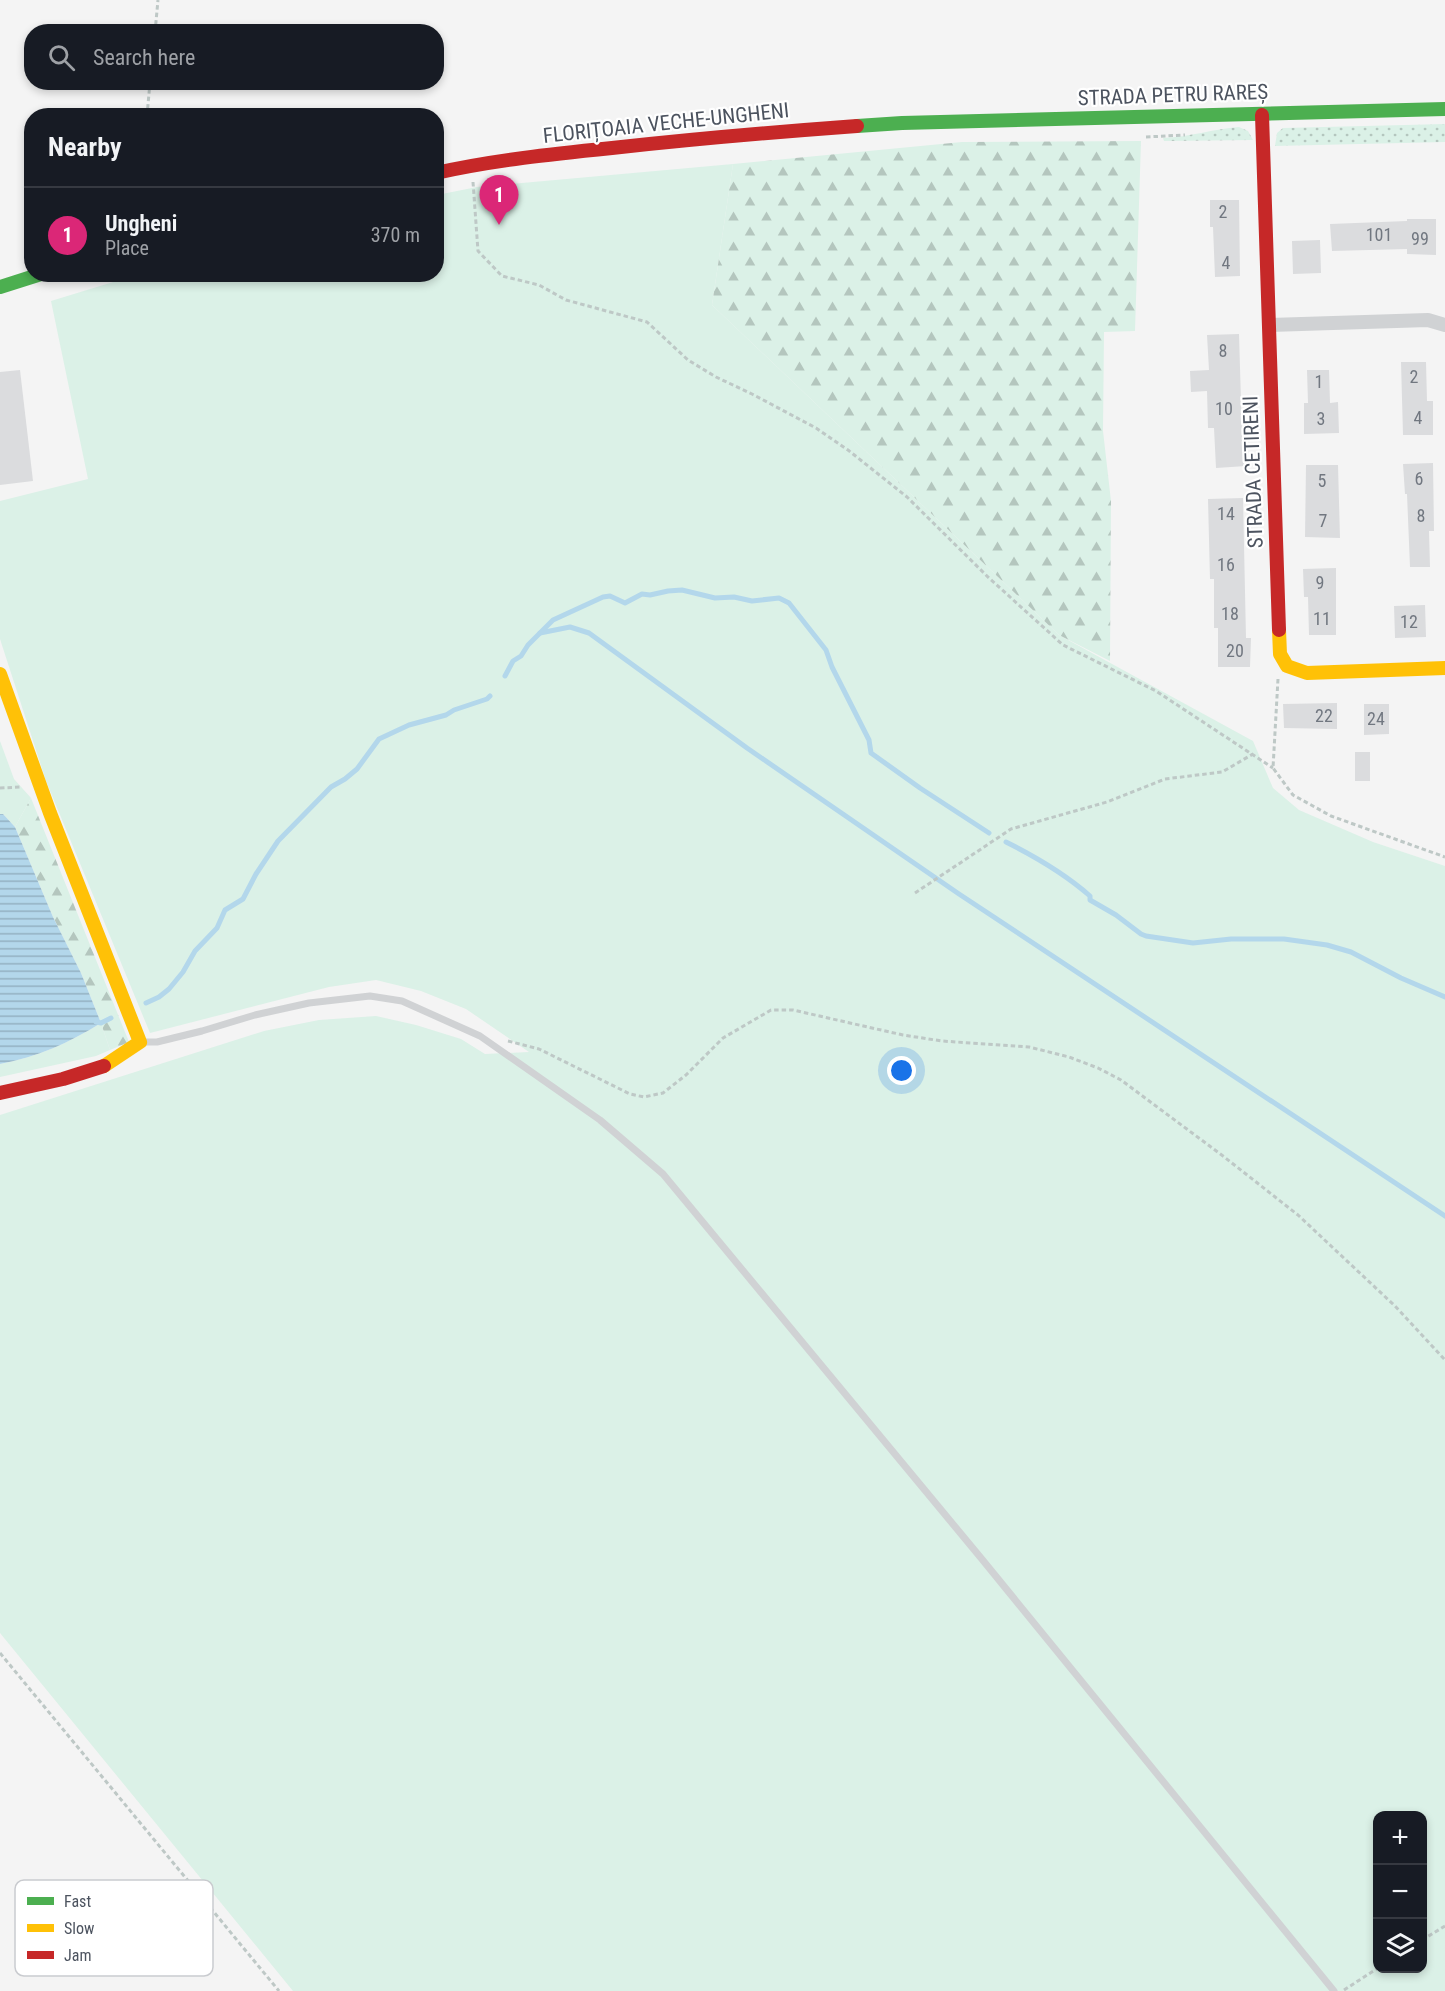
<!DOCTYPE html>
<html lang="en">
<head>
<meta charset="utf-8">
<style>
  body { margin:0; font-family:"Roboto Condensed",sans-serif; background:#242831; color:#f1f3f6 }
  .controls { position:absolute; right:18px; bottom:18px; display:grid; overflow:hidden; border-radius:12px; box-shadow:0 3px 9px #0003 }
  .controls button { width:54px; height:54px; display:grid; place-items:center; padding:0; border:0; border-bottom:2px solid #363941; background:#171b24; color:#f1f3f6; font:30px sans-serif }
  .you { position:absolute; left:902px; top:1071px; width:21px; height:21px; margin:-15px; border:4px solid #fff; border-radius:50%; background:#1a73e8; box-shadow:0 0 0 9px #1a73e833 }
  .badge { display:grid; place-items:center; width:39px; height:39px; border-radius:50%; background:#db2777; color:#fff; font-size:20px; font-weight:700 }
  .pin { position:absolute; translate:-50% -50px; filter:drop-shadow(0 2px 3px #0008) }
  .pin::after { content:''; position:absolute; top:32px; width:21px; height:18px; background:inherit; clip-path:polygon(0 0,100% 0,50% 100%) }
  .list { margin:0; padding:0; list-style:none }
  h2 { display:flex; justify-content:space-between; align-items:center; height:78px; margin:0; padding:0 24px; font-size:26px }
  h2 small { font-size:20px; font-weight:400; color:#9ea1a6 }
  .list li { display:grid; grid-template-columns:39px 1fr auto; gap:18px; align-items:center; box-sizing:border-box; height:96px; padding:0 24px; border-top:2px solid #363941 }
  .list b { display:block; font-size:22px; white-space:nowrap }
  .list p { margin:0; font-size:20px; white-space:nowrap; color:#9ea1a6 }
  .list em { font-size:20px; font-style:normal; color:#9ea1a6 }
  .icon { flex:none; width:33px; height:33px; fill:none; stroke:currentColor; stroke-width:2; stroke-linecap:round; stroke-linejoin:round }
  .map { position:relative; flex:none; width:1445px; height:1991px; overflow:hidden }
  .search { position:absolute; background:#171b24; box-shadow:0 3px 9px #0003; left:24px; top:24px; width:420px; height:66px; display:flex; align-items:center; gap:15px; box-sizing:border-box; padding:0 21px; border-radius:24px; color:#9ea1a6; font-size:22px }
  .panel { position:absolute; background:#171b24; box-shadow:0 3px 9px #0003; left:24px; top:108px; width:420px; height:174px; border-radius:24px }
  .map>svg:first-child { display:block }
  .grass { fill:#dbf1e7; fill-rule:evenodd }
  .forest { fill:url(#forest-firs) }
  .park { fill:url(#park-dots) }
  .water { fill:url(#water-rules) }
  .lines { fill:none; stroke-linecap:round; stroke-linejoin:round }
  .stream { stroke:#b3d7eb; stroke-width:5 }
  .building { fill:#dbdcde }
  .path { stroke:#bec8c6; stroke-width:3; stroke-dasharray:4.5 3; stroke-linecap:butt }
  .lane { stroke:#d0d2d4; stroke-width:7 }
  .street { stroke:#d0d2d4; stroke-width:14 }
  .fast { stroke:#4caf50; stroke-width:14 }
  .slow { stroke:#ffc107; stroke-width:14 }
  .jam { stroke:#c62828; stroke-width:14 }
  .labels { text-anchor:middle; stroke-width:4.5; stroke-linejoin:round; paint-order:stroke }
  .number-label { font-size:18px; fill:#717780 }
  .street-label { font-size:21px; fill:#4c535f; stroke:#fff }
  .key { fill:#fff; stroke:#c9cbcf; stroke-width:1.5 }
  .key-label { font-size:16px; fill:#4c535f }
</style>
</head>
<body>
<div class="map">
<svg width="1445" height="1991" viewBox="0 0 1445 1991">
  <defs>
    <pattern id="forest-firs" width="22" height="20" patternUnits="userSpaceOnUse" patternTransform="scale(1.5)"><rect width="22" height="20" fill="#dbf1e7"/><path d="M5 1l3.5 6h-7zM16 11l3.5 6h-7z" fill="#b4c6be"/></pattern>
    <pattern id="park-dots" width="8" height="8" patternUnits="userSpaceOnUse" patternTransform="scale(1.5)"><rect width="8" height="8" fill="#dbf1e7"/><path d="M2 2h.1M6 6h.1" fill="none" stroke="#b4c6be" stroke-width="1.8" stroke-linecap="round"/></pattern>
    <pattern id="water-rules" width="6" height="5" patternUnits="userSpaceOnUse" patternTransform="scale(1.5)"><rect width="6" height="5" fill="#b3d7eb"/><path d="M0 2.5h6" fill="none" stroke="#94b1c2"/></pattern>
  </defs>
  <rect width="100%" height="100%" fill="#f4f4f4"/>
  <g class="grass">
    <path d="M733 164 712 305 1059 635 1253 741 1273 788 1299 810 1373 842 1445 866V1991H293L0 1633V1115L264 1031 319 1020 376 1016 416 1025 461 1039 485 1054 529 1052 466 1009 421 991 376 980 329 987 150 1033 46 781 0 639V501L88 479 51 301 136 275 436 274 437 195 477 187ZM1378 1816H1422V1968H1378Z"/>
    <polygon points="0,741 14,779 31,798 15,827 3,814 0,814"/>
    <path d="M101 1023 110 1050 96 1056 0 1077V1064C37 1057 69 1043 101 1023Z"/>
  </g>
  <g class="forest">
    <polygon points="1141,141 1135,331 1104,332 1103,431 1111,501 1110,661 1059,635 712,305 733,164 962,142"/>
    <polygon points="31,798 129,1042 110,1050 101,1023 81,973 53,917 15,827"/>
  </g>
  <g class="park">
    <polygon points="1445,124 1445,142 1275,146 1277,133 1283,128"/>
    <path d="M1239 127 1248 131 1253 140 1164 141 1163 138C1190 137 1213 129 1239 127Z"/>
  </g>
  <path class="water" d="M0 814H3L15 827 53 917 81 973 101 1023C69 1043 37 1057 0 1064Z"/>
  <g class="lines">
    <g class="stream">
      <polyline points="540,633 570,627 589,633 747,748 959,894 1445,1216"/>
      <polyline points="505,676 513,661 521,656 528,645 553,620 603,597 610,596 625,603 642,594 650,595 668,591 682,590 715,598 734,597 752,601 779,598 789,603 826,650 832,667 869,740 871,753 920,788 989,833"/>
      <path d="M1006 842C1036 857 1064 873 1090 896V900L1116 915 1141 934 1146 936 1193 943 1231 939H1284L1327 945 1351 952 1401 978 1445 997"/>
      <polyline points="146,1003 159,997 169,989 183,972 195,951 217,928 225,910 243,899 256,874 278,841 331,787 345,779 357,769 379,739 409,725 446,715 454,710 487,699 490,696"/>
      <polyline points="96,1022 101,1023 111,1018"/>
    </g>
  </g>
  <g class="building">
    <polygon points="1210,200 1239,200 1240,276 1215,277 1213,227 1210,227"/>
    <polygon points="1407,219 1436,219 1436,255 1407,254 1407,249 1332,251 1330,224 1407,221"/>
    <polygon points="1320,240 1321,273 1293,274 1292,241"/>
    <polygon points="1239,334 1242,435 1244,435 1246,466 1216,468 1214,428 1208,428 1207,391 1191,392 1190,371 1209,370 1207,335"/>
    <polygon points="1401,362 1426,362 1427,401 1433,401 1433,435 1403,435"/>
    <polygon points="20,370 33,481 0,485 0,372"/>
    <polygon points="1307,370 1329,370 1330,403 1338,402 1339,433 1304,434 1304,403 1308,403"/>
    <polygon points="1433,463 1434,531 1429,531 1430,567 1410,567 1407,494 1405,494 1403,464"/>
    <polygon points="1306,465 1338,465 1340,538 1305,537"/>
    <polygon points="1243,498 1246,638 1251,638 1250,667 1218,667 1218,628 1214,628 1214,579 1210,579 1208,499"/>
    <polygon points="1336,568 1336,635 1309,635 1308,597 1304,597 1303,569"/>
    <polygon points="1425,605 1426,637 1395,638 1394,606"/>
    <polygon points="1337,703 1337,729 1284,728 1283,704"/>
    <polygon points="1364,704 1389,704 1389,734 1364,735"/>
    <rect x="1355" y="752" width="15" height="29"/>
  </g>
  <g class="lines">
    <g class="path">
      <polyline points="155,32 158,0"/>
      <polyline points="147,116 150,82"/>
      <polyline points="1146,137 1185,135"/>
      <polyline points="473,182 478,251 502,276 539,285 566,300 647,322 688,360 716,377 752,394 816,428 848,450 907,497 989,578 1063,645 1156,691 1273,768"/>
      <polyline points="1278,679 1273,768 1293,795 1331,816 1445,857"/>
      <polyline points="0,788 22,787"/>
      <polyline points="915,893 1011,829 1107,802 1165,779 1222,772 1253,754"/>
      <polyline points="508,1041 539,1049 630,1094 644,1097 663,1093 686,1075 723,1038 771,1010 793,1010 903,1035 942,1041 1029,1047 1069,1057 1098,1068 1121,1080 1223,1156 1298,1215 1395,1306 1445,1360"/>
      <polyline points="0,1653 279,1991"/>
      <polyline points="1422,1940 1445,1926"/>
      <polyline points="1344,1990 1378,1968"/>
    </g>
    <polyline class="lane" points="142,1042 157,1042 202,1031 255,1015 309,1003 370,996 402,1001 480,1036 600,1120 663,1174 981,1558 1334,1991"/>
    <polyline class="street" points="1269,325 1428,320 1445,325"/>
    <g class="fast">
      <polyline points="857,126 902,123 1445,109"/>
      <polyline points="0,287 41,274"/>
    </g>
    <g class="slow">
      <polyline points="1279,630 1280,654 1287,666 1307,673 1445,668"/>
      <polyline points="0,674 50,813 140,1042 104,1066"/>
    </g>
    <g class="jam">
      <polyline points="1262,115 1279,630"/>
      <path d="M436 173C494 160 553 154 612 148 694 139 775 132 857 126"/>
      <polyline points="0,1093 63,1079 104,1066"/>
    </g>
  </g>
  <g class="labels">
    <g class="number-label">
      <text x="1223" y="218">2</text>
      <text x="1379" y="241">101</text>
      <text x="1420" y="245">99</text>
      <text x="1226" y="269">4</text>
      <text x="1223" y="357">8</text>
      <text x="1414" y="383">2</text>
      <text x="1319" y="388">1</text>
      <text x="1224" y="415">10</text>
      <text x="1418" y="424">4</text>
      <text x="1321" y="425">3</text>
      <text x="1419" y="485">6</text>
      <text x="1322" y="487">5</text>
      <text x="1226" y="520">14</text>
      <text x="1421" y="522">8</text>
      <text x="1323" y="527">7</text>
      <text x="1226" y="571">16</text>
      <text x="1320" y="589">9</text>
      <text x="1230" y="620">18</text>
      <text x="1322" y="625">11</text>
      <text x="1409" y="628">12</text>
      <text x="1235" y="657">20</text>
      <text x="1324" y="722">22</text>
      <text x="1376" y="725">24</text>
    </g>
    <g class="street-label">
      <text transform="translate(1173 95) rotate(-2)" y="7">STRADA PETRU RAREȘ</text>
      <text transform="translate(666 123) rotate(-6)" y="7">FLORIȚOAIA VECHE-UNGHENI</text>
      <text transform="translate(1253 472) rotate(-92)" y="7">STRADA CETIRENI</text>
    </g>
  </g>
  <rect x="15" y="1880" width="198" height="96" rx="9" class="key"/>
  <rect x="27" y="1897" width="27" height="8" fill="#4caf50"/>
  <rect x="27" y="1924" width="27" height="8" fill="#ffc107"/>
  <rect x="27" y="1951" width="27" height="8" fill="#c62828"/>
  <g class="key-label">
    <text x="64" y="1907">Fast</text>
    <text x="64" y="1934">Slow</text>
    <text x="64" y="1961">Jam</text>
  </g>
</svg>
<div class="controls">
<button>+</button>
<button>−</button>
<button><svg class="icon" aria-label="layers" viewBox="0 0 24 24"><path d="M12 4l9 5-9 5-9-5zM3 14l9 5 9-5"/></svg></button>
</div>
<div class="you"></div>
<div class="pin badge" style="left:499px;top:225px">1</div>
<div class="search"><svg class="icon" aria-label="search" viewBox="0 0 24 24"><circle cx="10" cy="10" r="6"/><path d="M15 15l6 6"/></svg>Search here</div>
<section class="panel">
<h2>Nearby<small></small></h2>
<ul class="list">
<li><span class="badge">1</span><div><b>Ungheni</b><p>Place</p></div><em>370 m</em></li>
</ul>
</section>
</div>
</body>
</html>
